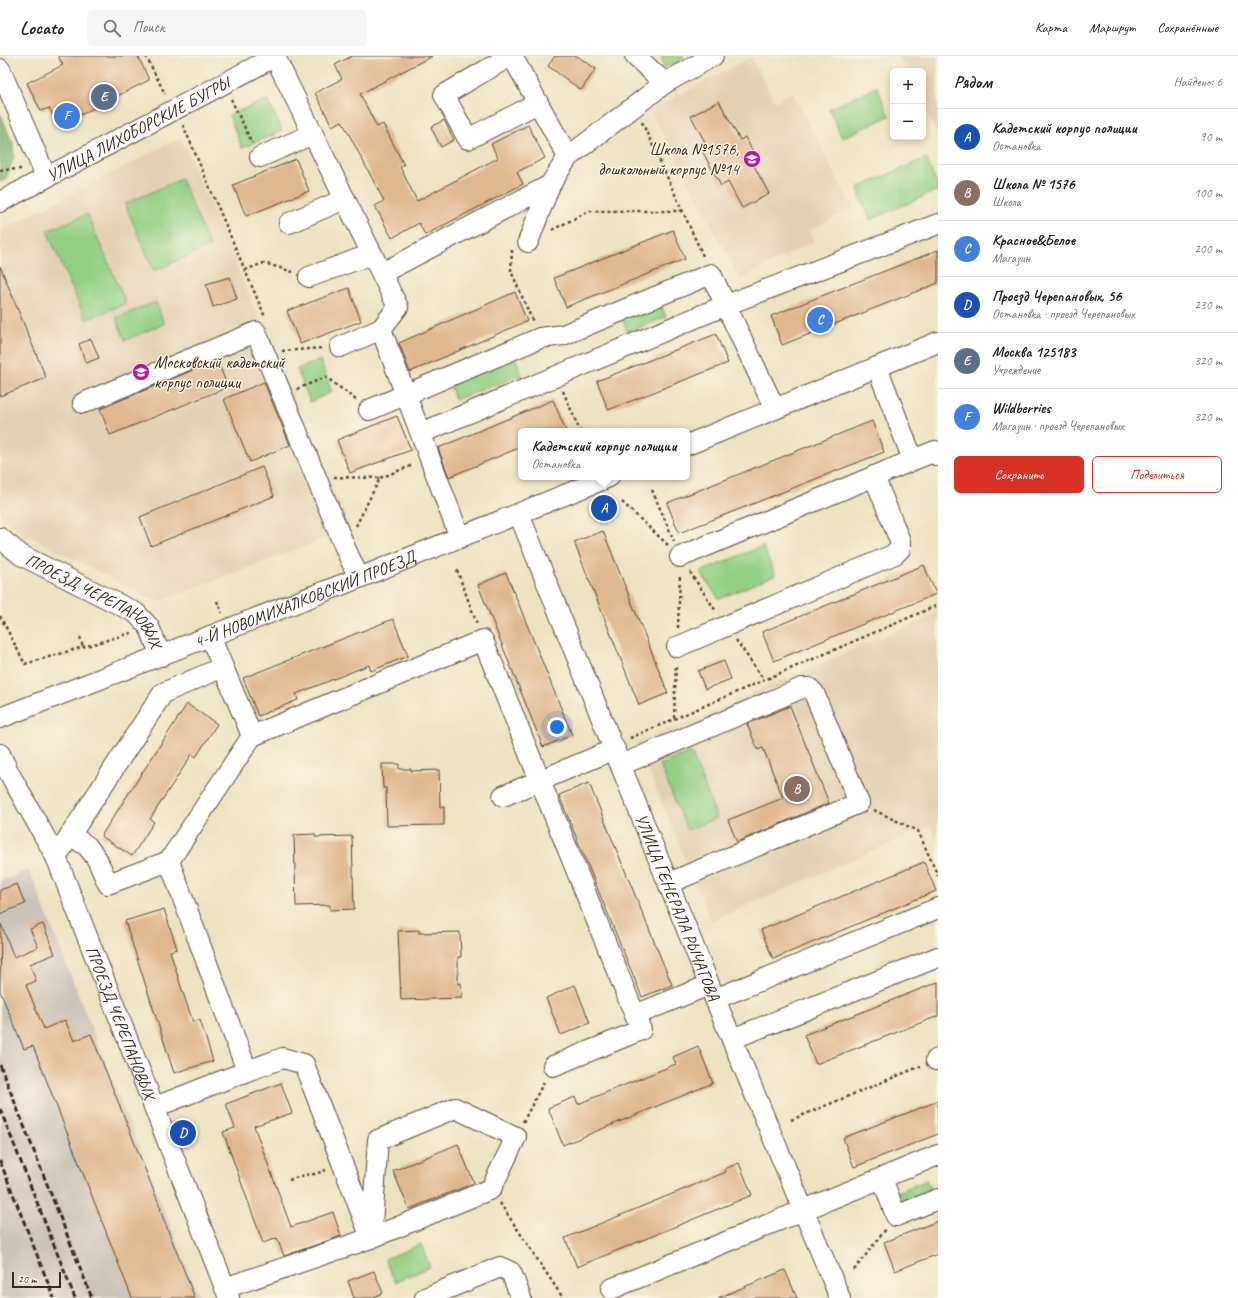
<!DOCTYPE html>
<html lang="ru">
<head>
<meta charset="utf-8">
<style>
  body { margin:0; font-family:Caveat,sans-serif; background:#f6f6f6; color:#202124 }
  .controls { position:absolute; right:12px; top:12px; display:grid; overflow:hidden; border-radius:6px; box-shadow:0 2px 6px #0003 }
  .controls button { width:36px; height:36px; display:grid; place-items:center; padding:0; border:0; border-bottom:1px solid #e0e0e0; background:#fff; color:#202124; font:20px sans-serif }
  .scale { position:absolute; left:12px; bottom:10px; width:49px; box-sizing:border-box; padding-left:4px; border:2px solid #3b2a1e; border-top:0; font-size:11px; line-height:14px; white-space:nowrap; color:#3b2a1e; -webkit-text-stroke:3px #fcf5e5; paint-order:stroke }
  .you { position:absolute; left:557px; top:671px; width:14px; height:14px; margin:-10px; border:3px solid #fff; border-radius:50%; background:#1a73e8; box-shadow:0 0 0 6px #1a73e833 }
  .badge { display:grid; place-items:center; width:26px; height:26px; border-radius:50%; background:#d93025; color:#fff; font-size:13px; font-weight:700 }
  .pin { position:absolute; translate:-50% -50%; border:2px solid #fff; box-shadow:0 1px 4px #0006 }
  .popup { position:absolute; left:518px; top:372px; width:172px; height:52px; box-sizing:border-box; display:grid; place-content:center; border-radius:6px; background:#fff; filter:drop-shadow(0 1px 3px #0005); font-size:13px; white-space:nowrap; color:#757577 }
  .popup b { font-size:15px; color:#202124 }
  .popup::after { content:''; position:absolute; left:50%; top:100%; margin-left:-8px; border:8px solid transparent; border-top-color:#fff }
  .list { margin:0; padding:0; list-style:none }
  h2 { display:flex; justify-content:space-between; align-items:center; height:52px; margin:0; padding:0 16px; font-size:17px }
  h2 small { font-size:13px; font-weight:400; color:#757577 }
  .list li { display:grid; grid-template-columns:26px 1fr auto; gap:12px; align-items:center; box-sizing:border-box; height:56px; padding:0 16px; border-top:1px solid #e0e0e0 }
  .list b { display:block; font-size:15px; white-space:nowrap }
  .list p { margin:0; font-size:13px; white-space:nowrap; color:#757577 }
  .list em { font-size:13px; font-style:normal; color:#757577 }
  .actions { display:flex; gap:8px; padding:12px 16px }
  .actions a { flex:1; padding:9px 0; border:1px solid #d93025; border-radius:6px; text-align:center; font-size:14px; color:#d93025 }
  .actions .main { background:#d93025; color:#fff }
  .icon { flex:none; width:22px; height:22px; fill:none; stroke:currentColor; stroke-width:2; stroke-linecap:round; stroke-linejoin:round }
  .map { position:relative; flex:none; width:938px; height:1242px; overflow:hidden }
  header { display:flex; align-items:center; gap:24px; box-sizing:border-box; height:56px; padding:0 20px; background:#fff; border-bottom:1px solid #e0e0e0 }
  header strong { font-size:19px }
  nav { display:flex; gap:22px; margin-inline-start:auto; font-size:14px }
  .search { width:280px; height:36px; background:#f6f6f6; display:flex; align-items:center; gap:10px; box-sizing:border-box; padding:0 14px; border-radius:6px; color:#757577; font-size:15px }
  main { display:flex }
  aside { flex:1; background:#fff }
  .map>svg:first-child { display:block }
  .built { fill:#e3d1b4 }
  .industrial { fill:#cac3b8 }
  .green { fill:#93d084; stroke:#677d51 }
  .forest { fill:#76b272; stroke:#586e48 }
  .building { fill:#e0b88f }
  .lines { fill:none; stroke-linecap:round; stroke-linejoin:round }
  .minor-casing { stroke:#564636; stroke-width:22 }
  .path { stroke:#564636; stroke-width:2.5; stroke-dasharray:3 3; stroke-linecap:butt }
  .minor { stroke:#fff; stroke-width:20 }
  .rail { stroke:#3b2a1e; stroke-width:3; stroke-dasharray:6 3; stroke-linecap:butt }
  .labels { text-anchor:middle; stroke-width:3; stroke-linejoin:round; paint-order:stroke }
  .street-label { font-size:17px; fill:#3b2a1e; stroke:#fcf5e5 }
  .poi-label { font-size:17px; fill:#3b2a1e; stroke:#fcf5e5; text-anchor:end }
</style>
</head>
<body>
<header>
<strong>Locato</strong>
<div class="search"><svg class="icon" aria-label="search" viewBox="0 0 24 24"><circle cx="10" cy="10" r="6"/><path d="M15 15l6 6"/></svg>Поиск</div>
<nav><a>Карта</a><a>Маршрут</a><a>Сохранённые</a></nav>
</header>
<main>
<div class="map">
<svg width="938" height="1242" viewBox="0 0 938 1242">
  <rect width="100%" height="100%" fill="#fcf5e5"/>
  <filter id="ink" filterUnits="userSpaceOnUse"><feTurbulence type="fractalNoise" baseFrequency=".025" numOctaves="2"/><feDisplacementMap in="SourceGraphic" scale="8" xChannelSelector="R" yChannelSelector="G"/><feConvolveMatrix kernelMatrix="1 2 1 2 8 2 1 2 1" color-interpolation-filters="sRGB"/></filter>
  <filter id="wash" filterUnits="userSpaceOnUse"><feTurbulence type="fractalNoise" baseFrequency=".012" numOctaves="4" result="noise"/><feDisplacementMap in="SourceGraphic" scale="16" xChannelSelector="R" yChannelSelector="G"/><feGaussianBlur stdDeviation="0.9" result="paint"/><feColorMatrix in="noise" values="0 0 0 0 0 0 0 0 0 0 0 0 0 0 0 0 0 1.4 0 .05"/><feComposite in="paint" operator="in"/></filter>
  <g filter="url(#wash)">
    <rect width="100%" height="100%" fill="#ede2c1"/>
    <g class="built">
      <polygon points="898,0 938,0 938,79 923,49 923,15 906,15"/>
      <polygon points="751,1 775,46 792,36 853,152 809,175 814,185 740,223 651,54"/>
      <polygon points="181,81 350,473 157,546 16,473 0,458 0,175"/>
      <polygon points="938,557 938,786 931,770 711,865 637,687"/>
    </g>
    <polygon class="industrial" points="29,814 91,971 199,1242 0,1242 0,826"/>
    <g class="green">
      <polygon points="661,0 683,0 684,2 665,12"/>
      <polygon points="877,31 889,60 842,82 829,53"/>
      <polygon points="268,43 282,75 242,92 229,59"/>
      <polygon points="926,102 938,131 938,134 870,164 857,132"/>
      <polygon points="181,123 210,190 154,215 125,148"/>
      <polygon points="87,158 126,247 86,264 47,175"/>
      <polygon points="156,246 164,268 125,284 116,262"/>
      <polygon points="660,247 666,261 628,276 622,262"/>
      <polygon points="516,303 522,319 455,344 450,329"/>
      <polygon points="320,304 332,336 310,346 297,313"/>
      <polygon points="763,490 775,519 719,543 700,516"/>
      <polygon points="691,696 717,762 687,774 660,709"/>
      <polygon points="926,1124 932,1137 898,1151 893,1138"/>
      <polygon points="421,1188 430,1211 395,1226 385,1203"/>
    </g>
    <polygon class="forest" points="0,57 13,88 14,100 6,123 0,126"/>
    <g id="blocks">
      <g class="building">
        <polygon points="58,0 138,0 149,24 58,70 49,52 41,55 27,27 63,9"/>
        <polygon points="352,0 432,0 360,38 377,71 383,68 404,109 400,111 417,145 498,102 491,88 528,69 545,102 517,116 523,128 425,179 419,167 392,182 375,150 384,145 342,65 332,70 315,37 342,23 335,9"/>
        <polygon points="555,0 577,0 596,13 581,34 548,10"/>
        <polygon points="719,45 740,84 745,81 753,96 748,98 769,138 742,152 728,126 721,130 699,89 705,86 691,60"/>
        <polygon points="444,64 454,84 441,91 431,71"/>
        <polygon points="296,103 309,135 246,160 233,129"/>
        <polygon points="673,174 685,203 566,251 554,222"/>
        <polygon points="938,194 938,227 782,289 771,260"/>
        <polygon points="0,210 46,322 0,340"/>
        <polygon points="230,221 237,243 213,251 206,228"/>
        <polygon points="349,232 361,265 300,288 287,255"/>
        <polygon points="515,236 527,265 410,316 399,287"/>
        <polygon points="716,278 728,307 608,354 597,325"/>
        <polygon points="91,283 99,302 86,307 79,288"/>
        <polygon points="217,304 228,331 110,379 100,353"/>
        <polygon points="264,326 290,389 250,406 224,343"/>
        <polygon points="553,344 566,375 521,375 521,391 449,421 438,392"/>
        <polygon points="397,360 411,394 350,417 337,384"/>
        <polygon points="872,365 884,396 679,477 667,447"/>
        <polygon points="262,411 274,440 151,490 140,461"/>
        <polygon points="603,475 668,637 639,649 574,486"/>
        <polygon points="924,509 936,538 774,605 762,576"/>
        <polygon points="506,517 572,679 543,691 478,529"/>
        <polygon points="393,563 408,600 371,615 369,609 296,638 298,644 258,660 243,622"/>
        <polygon points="724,605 731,623 705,633 698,615"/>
        <polygon points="187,648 217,668 196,701 192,698 150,763 154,766 132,800 101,780"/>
        <polygon points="790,650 829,747 737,786 728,764 783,742 763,692 758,694 747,668"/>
        <polygon points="382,708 399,708 399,713 411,713 411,715 439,714 440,751 444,751 444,769 387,770 386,732 383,732"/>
        <polygon points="589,727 672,929 642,941 559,739"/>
        <polygon points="315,778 315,781 352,780 354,853 330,854 330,849 296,850 294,779"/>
        <polygon points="924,806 936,835 773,903 761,874"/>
        <polygon points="17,828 25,848 0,858 0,834"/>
        <polygon points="164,853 177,893 170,895 181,931 193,966 200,964 213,1005 174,1017 125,865"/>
        <polygon points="1,868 14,901 38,891 30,873 43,868 55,898 30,908 36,925 26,929 44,973 65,964 74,985 91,978 161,1153 160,1154 195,1242 132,1242 33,990 24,993 0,935"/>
        <polygon points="419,874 419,877 460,876 461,901 458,901 458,928 461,927 462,942 401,944 398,875"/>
        <polygon points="938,926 938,960 816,1008 804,979"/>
        <polygon points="575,929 590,967 561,979 546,942"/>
        <polygon points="698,990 713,1027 563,1089 548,1052 575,1041 578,1048 676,1008 673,1001"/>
        <polygon points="281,1027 292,1057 254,1070 291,1171 333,1156 341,1180 284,1200 277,1182 263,1187 223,1076 235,1072 226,1048"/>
        <polygon points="938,1045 938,1078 854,1111 843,1082"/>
        <polygon points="458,1088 474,1127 409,1153 393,1115"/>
        <polygon points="739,1107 752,1139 577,1211 565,1182 726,1116 725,1113"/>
        <polygon points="938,1165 938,1198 895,1215 884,1186"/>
        <polygon points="785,1214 797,1242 718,1242"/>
        <polygon points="374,1215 383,1237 371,1242 354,1242 348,1225"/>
      </g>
    </g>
  </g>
  <g filter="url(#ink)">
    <use href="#blocks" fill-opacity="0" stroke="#564636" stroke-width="1"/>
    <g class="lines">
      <defs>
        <g id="minor">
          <polyline points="510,0 444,39 468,83 538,47"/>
          <polyline points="512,0 568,101"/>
          <polyline points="635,0 665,27"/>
          <polyline points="275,1 398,251 381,273 460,482"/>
          <polyline points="0,13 46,121"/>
          <polyline points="260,101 313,78"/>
          <path id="s1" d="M0 146 276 0"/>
          <polyline points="289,167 345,143"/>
          <polyline points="528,186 550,129"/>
          <polyline points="382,217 550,129 568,101 665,27 713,0"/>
          <polyline points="309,221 372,198"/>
          <polyline points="340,291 381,273"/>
          <polyline points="877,311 913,404"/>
          <polyline points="83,347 256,276 346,494 359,522"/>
          <polyline points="369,354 540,282 563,279 711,218 775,353"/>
          <polyline points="421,377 726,249 938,168"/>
          <polyline points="687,389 938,286"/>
          <path id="s2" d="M519 458 715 943 840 1242"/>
          <path id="s3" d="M0 482 21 499 136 557 149 571 161 600"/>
          <polyline points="680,501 935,395 938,400"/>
          <polyline points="210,580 252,680"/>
          <polyline points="677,591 895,498 900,493 900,485 874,420"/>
          <path id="s4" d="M0 662 359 522 609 421"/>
          <path id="s5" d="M0 698 8 715 56 801 229 1242"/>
          <polyline points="621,709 802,632 809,632 814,637 859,747 669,827"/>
          <polyline points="503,740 615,693"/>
          <polyline points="70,779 87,790 97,803 108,828 169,805"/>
          <polyline points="56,801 163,637 223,611"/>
          <polyline points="715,943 938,852"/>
          <polyline points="635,959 709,929"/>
          <polyline points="732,983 938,901"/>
          <polyline points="936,1004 938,1003"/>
          <polyline points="155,1051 247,1015 169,805 252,680 483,584 641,974 553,1010"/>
          <polygon points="455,1052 516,1081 491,1133 371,1182 378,1084"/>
          <polyline points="882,1122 896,1160 938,1143"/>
          <polyline points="225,1232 371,1182 304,1008 283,1002 247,1015"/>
          <polyline points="611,1233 938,1099"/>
          <polyline points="425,1242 500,1211 511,1216 521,1242"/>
        </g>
      </defs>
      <use href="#minor" class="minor-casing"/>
      <g class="path">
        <polyline points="146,0 165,38"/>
        <polyline points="231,43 252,87"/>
        <polyline points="642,66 704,202"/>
        <polyline points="183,69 265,261"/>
        <polyline points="0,114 21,113"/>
        <polyline points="552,174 589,155 682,155"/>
        <polyline points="512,194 511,215 533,266"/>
        <polyline points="245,214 264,207 293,216"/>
        <polyline points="282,295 323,292"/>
        <polyline points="297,333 326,321 356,344"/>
        <polyline points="563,335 580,375"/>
        <polyline points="334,421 380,422"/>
        <polyline points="652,434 674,485"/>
        <polyline points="622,446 668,489"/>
        <polyline points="356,470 380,422 413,409"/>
        <polyline points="457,514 477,568"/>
        <polyline points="690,516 716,555"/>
        <polyline points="217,545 222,557"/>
        <polyline points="0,560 25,608 131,577"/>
        <polyline points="678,572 680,519"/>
        <polyline points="80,581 83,591"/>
        <polyline points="736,584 764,624"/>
        <polyline points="674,662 676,609"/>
        <polyline points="630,682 938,549"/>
        <polyline points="874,754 918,775 938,820"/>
        <polyline points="791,1064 921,1010"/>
        <polyline points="523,1066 545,1024"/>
        <polyline points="289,1124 304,1119 315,1118 326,1114"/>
        <polyline points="500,1147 563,1242"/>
        <polyline points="854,1214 886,1173"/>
      </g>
      <use href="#minor" class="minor"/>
      <g class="rail">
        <polyline points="0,1009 92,1242"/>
        <polyline points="0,1053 75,1242"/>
        <polyline points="0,1105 54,1242"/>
      </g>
    </g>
  </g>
  <defs>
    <symbol id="school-disc" viewBox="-11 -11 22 22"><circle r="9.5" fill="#b5179e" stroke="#fcf5e5"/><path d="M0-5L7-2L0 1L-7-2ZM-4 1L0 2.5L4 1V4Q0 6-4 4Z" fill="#fff"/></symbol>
  </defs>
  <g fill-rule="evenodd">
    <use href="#school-disc" x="742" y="93" width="20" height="20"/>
    <use href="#school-disc" x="131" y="306" width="20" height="20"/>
  </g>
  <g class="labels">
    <g class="street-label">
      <text dy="6" stroke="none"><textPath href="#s1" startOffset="156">УЛИЦА ЛИХОБОРСКИЕ БУГРЫ</textPath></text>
      <text dy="6" stroke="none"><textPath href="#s4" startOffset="327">4-Й НОВОМИХАЛКОВСКИЙ ПРОЕЗД</textPath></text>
      <text dy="6" stroke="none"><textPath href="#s3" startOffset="115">ПРОЕЗД ЧЕРЕПАНОВЫХ</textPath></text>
      <text dy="6" stroke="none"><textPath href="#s2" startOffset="424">УЛИЦА ГЕНЕРАЛА РЫЧАГОВА</textPath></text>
      <text dy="6" stroke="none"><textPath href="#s5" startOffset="295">ПРОЕЗД ЧЕРЕПАНОВЫХ</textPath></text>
    </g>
    <g class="poi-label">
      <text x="739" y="99">Школа №1576,<tspan x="739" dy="20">дошкольный корпус №14</tspan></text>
      <text x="154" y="312" text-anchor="start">Московский кадетский<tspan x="154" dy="20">корпус полиции</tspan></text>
    </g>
  </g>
</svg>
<div class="controls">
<button>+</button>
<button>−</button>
</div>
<div class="scale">20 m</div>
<div class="you"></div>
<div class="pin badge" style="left:604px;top:452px;background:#1a4fb4">A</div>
<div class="popup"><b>Кадетский корпус полиции</b>Остановка</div>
<div class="pin badge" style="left:797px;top:733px;background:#8d6e63">B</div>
<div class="pin badge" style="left:820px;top:264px;background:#3f7fe0">C</div>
<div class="pin badge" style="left:183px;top:1077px;background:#1a4fb4">D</div>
<div class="pin badge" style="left:104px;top:41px;background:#5c6f8a">E</div>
<div class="pin badge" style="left:67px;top:60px;background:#3f7fe0">F</div>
</div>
<aside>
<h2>Рядом<small>Найдено: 6</small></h2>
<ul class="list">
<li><span class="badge" style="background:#1a4fb4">A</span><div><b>Кадетский корпус полиции</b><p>Остановка</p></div><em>90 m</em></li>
<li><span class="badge" style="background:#8d6e63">B</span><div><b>Школа № 1576</b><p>Школа</p></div><em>100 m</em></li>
<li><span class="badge" style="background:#3f7fe0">C</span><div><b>Красное&amp;Белое</b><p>Магазин</p></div><em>200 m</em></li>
<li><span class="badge" style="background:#1a4fb4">D</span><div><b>Проезд Черепановых, 56</b><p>Остановка · проезд Черепановых</p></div><em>230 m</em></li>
<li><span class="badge" style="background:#5c6f8a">E</span><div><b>Москва 125183</b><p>Учреждение</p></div><em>320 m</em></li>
<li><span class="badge" style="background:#3f7fe0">F</span><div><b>Wildberries</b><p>Магазин · проезд Черепановых</p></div><em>320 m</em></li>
</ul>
<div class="actions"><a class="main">Сохранить</a><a>Поделиться</a></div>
</aside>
</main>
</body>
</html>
